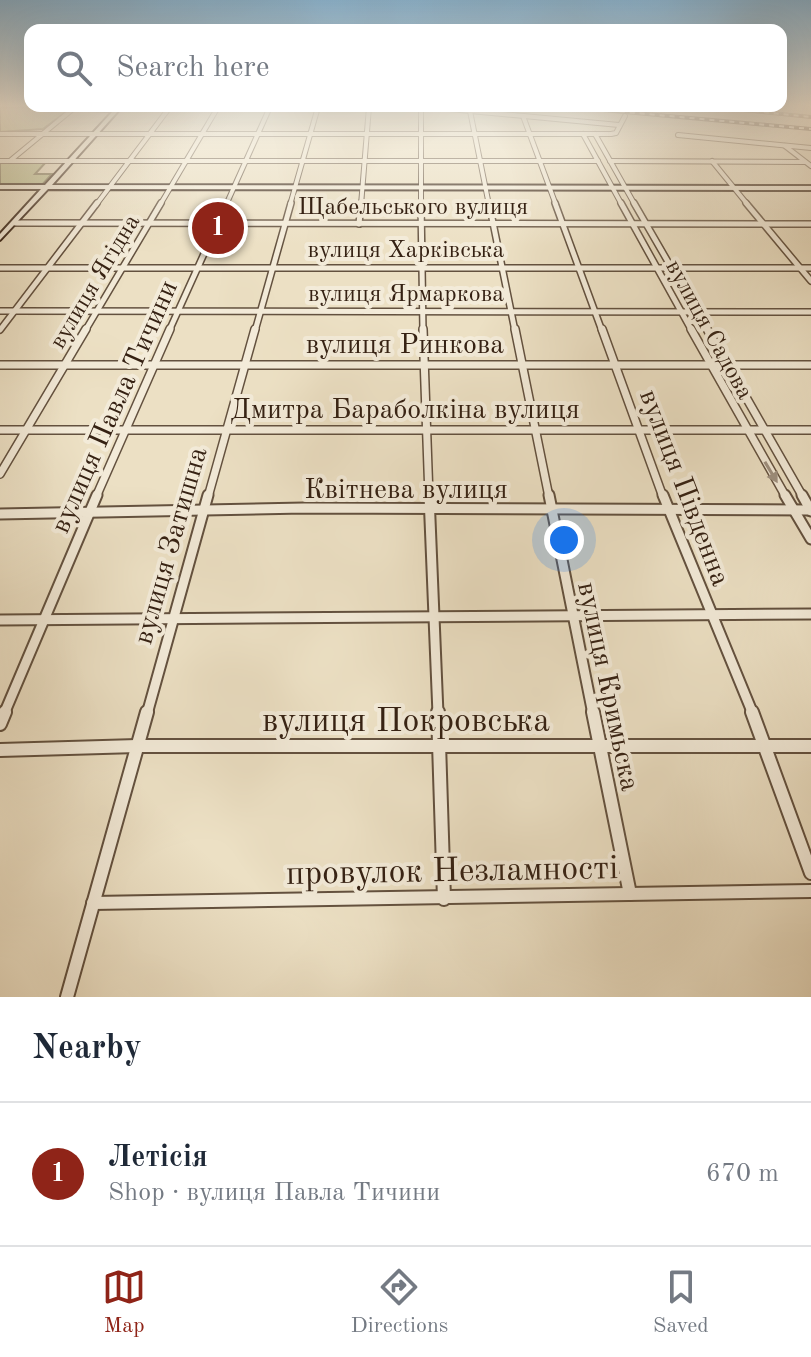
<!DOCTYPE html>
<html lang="en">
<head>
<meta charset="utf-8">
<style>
  body { margin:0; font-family:"Old Standard TT",serif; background:#f6f6f7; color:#1f2937 }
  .you { position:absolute; left:564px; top:540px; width:28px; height:28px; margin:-20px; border:6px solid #fff; border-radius:50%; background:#1a73e8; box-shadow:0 0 0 12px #1a73e833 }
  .badge { display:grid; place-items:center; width:52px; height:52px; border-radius:50%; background:#8f2418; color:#fff; font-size:26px; font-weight:700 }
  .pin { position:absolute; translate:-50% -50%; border:4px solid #fff; box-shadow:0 2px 8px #0006 }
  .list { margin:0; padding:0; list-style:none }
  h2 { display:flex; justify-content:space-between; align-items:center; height:104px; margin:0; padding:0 32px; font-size:34px }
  h2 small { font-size:26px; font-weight:400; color:#747a83 }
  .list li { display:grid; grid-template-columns:52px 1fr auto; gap:24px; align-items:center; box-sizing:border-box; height:144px; padding:0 32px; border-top:2px solid #e0e1e3 }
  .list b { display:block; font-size:30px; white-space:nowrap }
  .list p { margin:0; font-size:26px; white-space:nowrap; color:#747a83 }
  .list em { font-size:26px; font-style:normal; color:#747a83 }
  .icon { flex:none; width:44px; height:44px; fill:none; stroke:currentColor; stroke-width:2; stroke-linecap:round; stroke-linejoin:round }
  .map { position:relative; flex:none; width:811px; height:997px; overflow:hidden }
  .search { position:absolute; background:#fff; box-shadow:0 8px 32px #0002; left:24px; right:24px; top:24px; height:88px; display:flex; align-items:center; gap:20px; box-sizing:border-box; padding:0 28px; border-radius:16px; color:#747a83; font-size:30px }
  .sheet { height:248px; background:#fff }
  nav { display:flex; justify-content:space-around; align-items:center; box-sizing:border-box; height:112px; border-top:2px solid #e0e1e3; background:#fff; font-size:22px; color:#747a83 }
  nav a { display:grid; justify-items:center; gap:4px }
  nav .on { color:#8f2418 }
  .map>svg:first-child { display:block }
  .green { fill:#bdc190; stroke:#797152; stroke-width:2 }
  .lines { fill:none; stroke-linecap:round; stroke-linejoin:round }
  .street-far4-casing { stroke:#63513f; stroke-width:6 }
  .street-far3-casing { stroke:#63513f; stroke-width:8 }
  .street-far2-casing { stroke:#63513f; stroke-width:10 }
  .street-far1-casing { stroke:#63513f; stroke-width:13 }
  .street-casing { stroke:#63513f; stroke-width:16 }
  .secondary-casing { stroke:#352113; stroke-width:4 }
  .street-far4 { stroke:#f3ebd9; stroke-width:4 }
  .street-far3 { stroke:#f3ebd9; stroke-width:5 }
  .street-far2 { stroke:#f3ebd9; stroke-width:7 }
  .street-far1 { stroke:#f3ebd9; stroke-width:9 }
  .street { stroke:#f3ebd9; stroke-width:12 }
  .secondary { fill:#f3ebd9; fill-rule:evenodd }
  .rail-casing { stroke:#352113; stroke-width:4 }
  .rail { stroke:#f3ebd9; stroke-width:2; stroke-dasharray:5; stroke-linecap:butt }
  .oneway { fill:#9e9080 }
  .labels { text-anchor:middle; stroke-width:8; stroke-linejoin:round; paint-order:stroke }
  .far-street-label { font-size:24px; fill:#352113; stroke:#f3ebd9 }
  .street-label { font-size:28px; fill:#352113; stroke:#f3ebd9 }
  .near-street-label { font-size:34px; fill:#352113; stroke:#f3ebd9 }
</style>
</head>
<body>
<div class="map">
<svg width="811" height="997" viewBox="0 0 811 997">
  <rect width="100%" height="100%" fill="#ece0c4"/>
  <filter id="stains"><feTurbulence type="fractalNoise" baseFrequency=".0025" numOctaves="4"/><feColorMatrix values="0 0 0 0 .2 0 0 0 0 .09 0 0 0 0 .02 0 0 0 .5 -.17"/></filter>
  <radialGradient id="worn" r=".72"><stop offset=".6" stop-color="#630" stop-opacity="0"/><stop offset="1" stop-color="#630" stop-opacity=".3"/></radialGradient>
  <g class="green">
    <polygon points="0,107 71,108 43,129 0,132"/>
    <polygon points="0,161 47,161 35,174 52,174 41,186 0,186"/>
  </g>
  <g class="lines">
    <defs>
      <g id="street-far4">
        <polyline points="428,107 619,125"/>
        <polyline points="115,109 169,108"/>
        <polyline points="470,111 489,205"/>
        <polyline points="523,116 556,205"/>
        <polyline points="0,134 611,134 616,133 625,116"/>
        <polyline points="583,134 622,205"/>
        <polyline points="595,134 635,205"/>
        <polyline points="678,135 811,148"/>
        <polyline points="785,146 811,166"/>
        <polyline points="11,160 74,108"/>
        <polyline points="0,161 598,161"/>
        <polyline points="610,161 805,162"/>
        <polyline points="712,161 748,205"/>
        <polyline points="96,205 170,107"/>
        <polyline points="160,205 218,107"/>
        <polyline points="226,205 270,107"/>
        <polyline points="290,205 318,107"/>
        <polyline points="361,205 369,107"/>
        <polyline points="421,205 421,107"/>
      </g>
      <g id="street-far3">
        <polyline points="421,203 423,331"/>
        <polyline points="489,203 515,331"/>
        <polyline points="555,203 602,331"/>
        <polyline points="621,203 692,331"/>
        <polyline points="634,203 708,331"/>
        <polyline points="746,203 811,281"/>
        <polyline points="15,223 811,224"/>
        <polyline points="359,224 361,203"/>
        <polyline points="0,268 811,268"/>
        <polyline points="0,311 811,312"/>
        <polyline points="0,330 97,203"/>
        <polyline points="85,331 161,203"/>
        <polyline points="169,331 227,203"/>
        <polyline points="255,331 291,203"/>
      </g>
      <g id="street-far2">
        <polyline points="423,329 429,497"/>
        <polyline points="515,329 549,497"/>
        <polyline points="602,329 663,497"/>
        <polyline points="691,329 786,497"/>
        <polyline points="707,329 803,497"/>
        <polyline points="0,365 811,365"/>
        <polyline points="0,430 811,430"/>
        <polyline points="0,474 86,329"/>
        <polyline points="96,497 170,329"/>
        <polyline points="208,497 255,329"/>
      </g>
      <g id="street-far1">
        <polyline points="429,495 438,714"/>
        <polyline points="549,495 593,714"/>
        <polyline points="663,495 753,714"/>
        <polyline points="785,495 811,539"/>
        <polyline points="802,495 811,511"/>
        <polyline points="0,514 304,508 811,510"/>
        <polyline points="0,620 811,614"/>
        <polyline points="4,714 97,495"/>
        <polyline points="147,714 208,495"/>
      </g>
      <g id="street">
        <polyline points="438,712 444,899"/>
        <polyline points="593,712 630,894"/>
        <polyline points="752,712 811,873"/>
        <polyline points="0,724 5,712"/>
        <polyline points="0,750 137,746 811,746"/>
        <polyline points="93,903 811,891"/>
        <polyline points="67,997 147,712"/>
      </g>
      <polygon id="secondary" points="32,107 117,109 119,110 52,185 811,186 811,190 48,189 0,240 0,234 41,189 0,189 0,185 45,185 113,111 34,108"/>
    </defs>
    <use href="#street-far4" class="street-far4-casing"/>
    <use href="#street-far3" class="street-far3-casing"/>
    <use href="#street-far2" class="street-far2-casing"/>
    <use href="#street-far1" class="street-far1-casing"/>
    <use href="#street" class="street-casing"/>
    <use href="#secondary" class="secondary-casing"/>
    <use href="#street-far4" class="street-far4"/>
    <use href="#street-far3" class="street-far3"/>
    <use href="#street-far2" class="street-far2"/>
    <use href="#street-far1" class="street-far1"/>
    <use href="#street" class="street"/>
    <use href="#secondary" class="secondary"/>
    <defs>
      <g id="rail">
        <polyline points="570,107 811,129"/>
        <polyline points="714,107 811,117"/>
      </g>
    </defs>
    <use href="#rail" class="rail-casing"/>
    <use href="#rail" class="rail"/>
  </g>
  <defs><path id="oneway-solid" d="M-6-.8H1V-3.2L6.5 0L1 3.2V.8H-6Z" transform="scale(2)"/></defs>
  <use class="oneway" href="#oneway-solid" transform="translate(771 472) rotate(59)"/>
  <linearGradient id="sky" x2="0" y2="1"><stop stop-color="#89b7d7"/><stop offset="0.43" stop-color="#f6f1e4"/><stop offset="1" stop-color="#f6f1e4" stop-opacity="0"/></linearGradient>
  <rect width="811" height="246" fill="url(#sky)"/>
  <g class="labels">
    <g class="far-street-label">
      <text x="413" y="214">Щабельського вулиця</text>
      <text x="406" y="257">вулиця Харківська</text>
      <text transform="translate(94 281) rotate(-59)" y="8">вулиця Ягідна</text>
      <text x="406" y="301">вулиця Ярмаркова</text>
      <text transform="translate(710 329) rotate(61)" y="8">вулиця Садова</text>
    </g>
    <g class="street-label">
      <text x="405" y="353">вулиця Ринкова</text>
      <text transform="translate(113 406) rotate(-66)" y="10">вулиця Павла Тичини</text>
      <text x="405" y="418">Дмитра Бараболкіна вулиця</text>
      <text transform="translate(686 487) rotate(69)" y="10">вулиця Південна</text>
      <text x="406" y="498">Квітнева вулиця</text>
      <text transform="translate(169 545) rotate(-74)" y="10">вулиця Затишна</text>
      <text transform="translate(610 686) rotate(78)" y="10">вулиця Кримьска</text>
    </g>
    <g class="near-street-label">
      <text x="406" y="731">вулиця Покровська</text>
      <text transform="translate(452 869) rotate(-1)" y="12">провулок Незламності</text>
    </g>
  </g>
  <rect width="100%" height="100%" filter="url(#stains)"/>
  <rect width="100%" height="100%" fill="url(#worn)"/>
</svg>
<div class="you"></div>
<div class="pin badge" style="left:218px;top:228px">1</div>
<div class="search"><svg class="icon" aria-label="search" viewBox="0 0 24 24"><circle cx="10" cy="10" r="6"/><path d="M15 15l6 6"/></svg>Search here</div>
</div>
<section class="sheet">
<h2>Nearby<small></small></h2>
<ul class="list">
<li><span class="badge">1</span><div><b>Летісія</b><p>Shop · вулиця Павла Тичини</p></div><em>670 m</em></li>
</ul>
</section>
<nav>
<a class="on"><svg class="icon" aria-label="map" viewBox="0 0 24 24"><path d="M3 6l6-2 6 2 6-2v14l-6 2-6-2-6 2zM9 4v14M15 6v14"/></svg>Map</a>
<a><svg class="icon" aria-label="directions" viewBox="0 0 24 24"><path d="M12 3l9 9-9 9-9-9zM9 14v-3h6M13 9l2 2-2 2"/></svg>Directions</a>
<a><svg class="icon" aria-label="saved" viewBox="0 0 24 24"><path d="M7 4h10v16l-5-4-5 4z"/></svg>Saved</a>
</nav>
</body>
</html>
